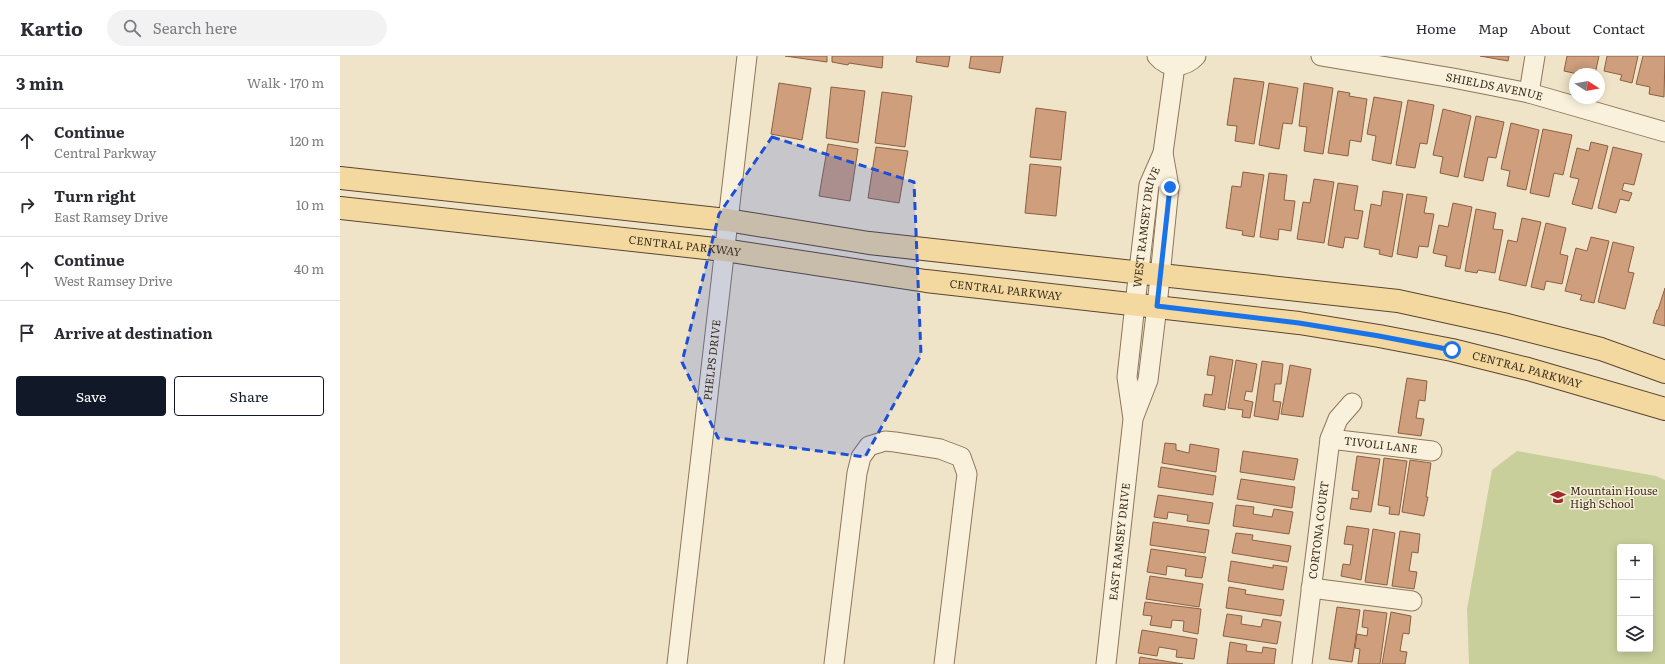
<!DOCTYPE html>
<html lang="en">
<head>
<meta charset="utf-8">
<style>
  body { margin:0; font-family:Literata,serif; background:#f2f2f3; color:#2b2b33 }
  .controls { position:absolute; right:12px; bottom:12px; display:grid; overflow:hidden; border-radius:4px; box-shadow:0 2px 10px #0003 }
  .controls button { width:36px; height:36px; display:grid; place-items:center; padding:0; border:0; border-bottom:1px solid #e1e1e2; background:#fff; color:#2b2b33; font:20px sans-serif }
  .compass { position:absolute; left:1229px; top:12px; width:36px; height:36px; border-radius:50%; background:#fff; box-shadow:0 2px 10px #0003; rotate:101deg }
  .stop { position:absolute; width:12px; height:12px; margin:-9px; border:3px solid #1a73e8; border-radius:50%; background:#fff }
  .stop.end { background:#1a73e8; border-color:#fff; box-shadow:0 1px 4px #0008 }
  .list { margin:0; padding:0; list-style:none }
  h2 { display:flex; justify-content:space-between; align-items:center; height:52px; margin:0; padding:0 16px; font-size:17px }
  h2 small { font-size:13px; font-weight:400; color:#7c7c81 }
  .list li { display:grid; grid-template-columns:26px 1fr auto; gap:12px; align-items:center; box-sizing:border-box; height:64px; padding:0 16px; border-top:1px solid #e1e1e2 }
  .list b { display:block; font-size:15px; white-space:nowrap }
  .list p { margin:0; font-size:13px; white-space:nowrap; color:#7c7c81 }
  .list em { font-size:13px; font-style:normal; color:#7c7c81 }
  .actions { display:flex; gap:8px; padding:12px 16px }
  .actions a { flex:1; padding:9px 0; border:1px solid #111827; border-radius:4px; text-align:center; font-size:14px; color:#111827 }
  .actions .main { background:#111827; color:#fff }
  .icon { flex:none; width:22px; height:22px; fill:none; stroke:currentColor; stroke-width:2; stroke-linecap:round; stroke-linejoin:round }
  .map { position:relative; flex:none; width:1325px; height:608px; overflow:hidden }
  header { display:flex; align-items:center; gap:24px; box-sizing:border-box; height:56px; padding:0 20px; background:#fff; border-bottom:1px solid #e1e1e2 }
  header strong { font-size:19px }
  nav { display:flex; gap:22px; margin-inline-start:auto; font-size:14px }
  .search { width:280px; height:36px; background:#f2f2f3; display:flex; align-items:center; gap:10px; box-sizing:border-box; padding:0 14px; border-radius:22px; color:#7c7c81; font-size:15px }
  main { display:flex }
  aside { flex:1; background:#fff }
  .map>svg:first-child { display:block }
  .green { fill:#c9cf9b; fill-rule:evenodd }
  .building { fill:#cf9f7d; stroke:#8d5f41 }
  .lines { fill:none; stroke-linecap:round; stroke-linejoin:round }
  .minor-casing { stroke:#8d765c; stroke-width:21 }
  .major-casing { stroke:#5b4430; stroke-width:24 }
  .minor { stroke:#faf1dc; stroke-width:19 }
  .major { stroke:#f3d9a0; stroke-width:22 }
  .route { stroke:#1a73e8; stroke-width:5 }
  .marked { fill:#1d4ed8; fill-opacity:0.2; stroke:#1d4ed8; stroke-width:3; stroke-dasharray:8 5; stroke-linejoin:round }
  .labels { text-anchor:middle; stroke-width:3; stroke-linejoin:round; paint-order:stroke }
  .street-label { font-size:11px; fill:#3d2e20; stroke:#f7eed8 }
  .poi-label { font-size:11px; fill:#3d2e20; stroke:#f7eed8; text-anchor:start }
</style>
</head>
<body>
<header>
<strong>Kartio</strong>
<div class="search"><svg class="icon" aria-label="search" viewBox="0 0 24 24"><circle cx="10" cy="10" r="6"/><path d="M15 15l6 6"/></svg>Search here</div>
<nav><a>Home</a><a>Map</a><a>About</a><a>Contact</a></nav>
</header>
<main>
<aside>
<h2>3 min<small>Walk · 170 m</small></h2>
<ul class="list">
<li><svg class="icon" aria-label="ahead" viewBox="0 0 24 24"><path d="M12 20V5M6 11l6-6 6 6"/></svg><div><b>Continue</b><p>Central Parkway</p></div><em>120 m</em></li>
<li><svg class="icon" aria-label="right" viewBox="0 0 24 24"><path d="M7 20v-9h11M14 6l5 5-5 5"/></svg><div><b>Turn right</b><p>East Ramsey Drive</p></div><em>10 m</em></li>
<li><svg class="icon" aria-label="ahead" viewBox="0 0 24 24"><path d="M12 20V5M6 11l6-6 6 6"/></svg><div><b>Continue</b><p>West Ramsey Drive</p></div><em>40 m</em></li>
<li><svg class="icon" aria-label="arrive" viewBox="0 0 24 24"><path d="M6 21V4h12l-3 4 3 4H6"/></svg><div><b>Arrive at destination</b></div></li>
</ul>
<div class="actions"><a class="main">Save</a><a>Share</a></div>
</aside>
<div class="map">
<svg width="1325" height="608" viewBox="0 0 1325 608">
  <rect width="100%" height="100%" fill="#f0e4c8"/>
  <path class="green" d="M1177 395 1316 420 1325 424V608H1129L1127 553 1152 414ZM1280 491H1310V593H1280Z"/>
  <g class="building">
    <polygon points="445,0 487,0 487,6"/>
    <polygon points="492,0 543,0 542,12 509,7 508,9 492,6"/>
    <polygon points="577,0 610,0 608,11 576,6"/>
    <polygon points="631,0 663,0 660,17 629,12"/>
    <polygon points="1140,0 1169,0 1168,5"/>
    <polygon points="1227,0 1259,0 1255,18 1238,18 1224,15"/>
    <polygon points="1267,0 1298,0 1292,27 1280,24 1282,19 1264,15"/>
    <polygon points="1303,0 1325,0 1324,41 1309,38 1310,31 1296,28"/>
    <polygon points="894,22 924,26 914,88 895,85 897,70 887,69"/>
    <polygon points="439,27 471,32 462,84 431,78"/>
    <polygon points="929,27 958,32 952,68 943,67 939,93 919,89"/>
    <polygon points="964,27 993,32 983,98 964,95 967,71 959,70"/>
    <polygon points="491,31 525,35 518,87 486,82"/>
    <polygon points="998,35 1010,37 1009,40 1027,43 1021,86 1010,84 1008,100 988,97"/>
    <polygon points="542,36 572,40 565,91 535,87"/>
    <polygon points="1034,41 1062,46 1051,108 1032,104 1036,80 1027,78"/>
    <polygon points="1068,44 1094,49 1087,88 1080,87 1075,112 1056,109"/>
    <polygon points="696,52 726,56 721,104 690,101"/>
    <polygon points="1103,53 1131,60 1118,121 1100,117 1103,101 1093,99"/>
    <polygon points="1136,60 1164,66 1156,102 1148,101 1143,125 1124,121"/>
    <polygon points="1171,67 1199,74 1186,134 1167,130 1170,115 1161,113"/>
    <polygon points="1203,73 1232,79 1223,119 1214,117 1209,141 1190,137"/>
    <polygon points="1251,86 1268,90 1252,153 1232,148 1239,123 1230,121 1237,92 1249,95"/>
    <polygon points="488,88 518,93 510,145 479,140"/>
    <polygon points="536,91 568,95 559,147 528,142"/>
    <polygon points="1273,91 1302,98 1294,129 1284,127 1282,134 1292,137 1289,145 1280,143 1276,157 1258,152"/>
    <polygon points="690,108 721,111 716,160 685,157"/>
    <polygon points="903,116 924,119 914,181 902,179 903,175 886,172 892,130 901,131"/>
    <polygon points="929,117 947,119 944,144 955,145 951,175 939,173 938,184 920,181"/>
    <polygon points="974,123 994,126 984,187 957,183 963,146 970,147"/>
    <polygon points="998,127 1018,130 1014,154 1023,155 1018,183 1005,181 1003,192 988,189"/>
    <polygon points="1043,135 1063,138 1052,201 1039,198 1040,194 1024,191 1031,148 1041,150"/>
    <polygon points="1067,138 1087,141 1084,157 1094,158 1088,191 1079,190 1077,202 1057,198"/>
    <polygon points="1113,147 1132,151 1120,213 1105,210 1107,200 1093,197 1099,169 1108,171"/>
    <polygon points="1136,153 1156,157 1153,173 1163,174 1155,217 1138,214 1137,217 1125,215"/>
    <polygon points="1182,162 1201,166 1186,230 1159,224 1168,184 1177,186"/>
    <polygon points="1206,167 1226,172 1220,198 1228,200 1222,228 1206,225 1204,234 1191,231"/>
    <polygon points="1251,181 1269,185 1254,247 1240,244 1242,239 1225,235 1236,192 1247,195"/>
    <polygon points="1273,186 1294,191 1288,216 1294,217 1285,253 1258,246"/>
    <polygon points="1325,232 1325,270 1313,267 1317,254 1318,254"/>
    <polygon points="870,300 893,304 885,354 863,350 865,338 872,339 875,320 867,319"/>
    <polygon points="896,304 917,308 912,336 906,335 904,344 913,346 910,362 902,361 903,354 888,352"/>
    <polygon points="922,305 943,308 941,328 935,328 933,345 941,346 938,364 914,360"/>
    <polygon points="950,309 971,313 963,361 941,358"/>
    <polygon points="1067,322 1087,325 1085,345 1079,344 1076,362 1084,363 1081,380 1058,377"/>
    <polygon points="825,387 836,388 836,394 849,397 850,388 879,393 876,416 822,407"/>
    <polygon points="903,395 958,403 954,424 900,416"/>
    <polygon points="1017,400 1040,403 1031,456 1010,453 1012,442 1018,443 1019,435 1012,434"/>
    <polygon points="1044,402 1067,405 1059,459 1049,458 1050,451 1038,449"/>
    <polygon points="1070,404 1091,407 1086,441 1088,441 1084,460 1062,456"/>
    <polygon points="821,411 876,420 873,439 818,431"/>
    <polygon points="901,423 955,431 952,452 897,443"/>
    <polygon points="818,439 873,447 869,468 847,465 848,459 828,456 827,463 814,461"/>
    <polygon points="896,449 914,451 913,458 932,461 934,453 953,456 949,478 893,470"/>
    <polygon points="813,466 869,474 865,497 810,489"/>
    <polygon points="1007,470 1029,473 1021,524 1001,520 1003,508 1010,509 1013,489 1004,488"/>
    <polygon points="1033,473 1055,477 1047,529 1025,526"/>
    <polygon points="1060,475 1080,478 1078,497 1072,496 1069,515 1077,516 1074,533 1052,530"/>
    <polygon points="896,477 913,479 912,484 951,490 948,506 892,497"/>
    <polygon points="811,493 866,501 862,522 845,520 846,513 827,510 826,519 807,516"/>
    <polygon points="891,505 933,512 933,509 947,511 943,534 888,525"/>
    <polygon points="810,520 863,528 859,551 806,543"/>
    <polygon points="889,531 906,534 905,538 944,544 941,560 886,552"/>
    <polygon points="805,546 861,553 858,578 843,575 844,565 832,564 831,572 810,569 812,560 803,559"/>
    <polygon points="997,551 1020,554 1012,606 989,603"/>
    <polygon points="1024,554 1047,557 1040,608 1018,608 1020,593 1015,592 1017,578 1027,580 1028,572 1022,571"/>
    <polygon points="1051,556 1071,560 1069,578 1063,577 1060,595 1067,596 1065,608 1042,608"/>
    <polygon points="887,558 902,560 901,568 921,571 923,563 941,566 937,588 883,580"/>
    <polygon points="802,574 857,583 854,603 836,601 837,594 819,591 817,600 798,597"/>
    <polygon points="890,586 907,589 906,595 922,597 923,591 936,593 934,608 887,608"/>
    <polygon points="800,601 843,608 799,608"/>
  </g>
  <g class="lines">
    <defs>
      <g id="minor">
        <path d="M817 0C828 13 845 12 856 0"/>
        <path id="s1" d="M981 0 1113 22 1189 37 1325 76"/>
        <polyline points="1189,37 1195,0"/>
        <polyline points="794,360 808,324 817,250 829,131 823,97 835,10"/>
        <path id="s2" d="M990 383 1092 395"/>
        <polyline points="971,532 1072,545"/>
        <path id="s3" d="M337 608 407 0"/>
        <polyline points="494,608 517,417 521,401 529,390 545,385 555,386 600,393 621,401 627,418 604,608"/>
        <path id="s4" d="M766 608 793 363 787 321 795 248 809 129 823 97"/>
        <path id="s5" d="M962 608 990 383 998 363 1012 347"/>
      </g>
      <g id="major">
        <polyline points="0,122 387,164 529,187 1058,245 1163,268 1261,293 1325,316"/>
        <path id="s6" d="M0 152 384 194 586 225 959 267 1039 280 1112 294 1188 313 1325 353"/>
      </g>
    </defs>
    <use href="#minor" class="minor-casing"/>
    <use href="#major" class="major-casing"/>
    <use href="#minor" class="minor"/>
    <use href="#major" class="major"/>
  </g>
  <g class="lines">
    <polyline class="route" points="830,131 817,250 959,267 1039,280 1112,294"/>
  </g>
  <path class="marked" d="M432 81 574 126 581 299 525 401 378 382 342 306 379 158Z"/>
  <defs>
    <symbol id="school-bare" viewBox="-9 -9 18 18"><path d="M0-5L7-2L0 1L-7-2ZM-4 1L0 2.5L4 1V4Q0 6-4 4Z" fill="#9e2a2b" stroke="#f7eed8" stroke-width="2.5" paint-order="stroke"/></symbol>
  </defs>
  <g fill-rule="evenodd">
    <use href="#school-bare" x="1207" y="430" width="22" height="22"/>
  </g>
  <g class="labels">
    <g class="street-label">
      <text dy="4" stroke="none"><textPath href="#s1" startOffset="176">SHIELDS AVENUE</textPath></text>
      <text dy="4" stroke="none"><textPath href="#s4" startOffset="440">WEST RAMSEY DRIVE</textPath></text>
      <text dy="4" stroke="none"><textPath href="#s6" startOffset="347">CENTRAL PARKWAY</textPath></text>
      <text dy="4" stroke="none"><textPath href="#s6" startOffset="671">CENTRAL PARKWAY</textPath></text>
      <text dy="4" stroke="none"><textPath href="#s3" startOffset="306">PHELPS DRIVE</textPath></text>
      <text dy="4" stroke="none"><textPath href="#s6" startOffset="1199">CENTRAL PARKWAY</textPath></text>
      <text dy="4" stroke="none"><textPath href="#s2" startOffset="51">TIVOLI LANE</textPath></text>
      <text dy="4" stroke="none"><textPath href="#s5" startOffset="135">CORTONA COURT</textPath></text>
      <text dy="4" stroke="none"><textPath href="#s4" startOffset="123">EAST RAMSEY DRIVE</textPath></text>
    </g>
    <g class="poi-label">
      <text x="1230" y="439">Mountain House<tspan x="1230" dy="13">High School</tspan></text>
    </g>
  </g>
</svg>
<div class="controls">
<button>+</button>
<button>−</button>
<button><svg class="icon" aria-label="layers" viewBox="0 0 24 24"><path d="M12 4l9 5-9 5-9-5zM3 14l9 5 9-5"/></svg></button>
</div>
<svg class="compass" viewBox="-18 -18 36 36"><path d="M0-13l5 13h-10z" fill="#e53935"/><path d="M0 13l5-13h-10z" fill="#7c7c81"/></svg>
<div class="stop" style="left:1112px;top:294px"></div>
<div class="stop end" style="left:830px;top:131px"></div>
</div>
</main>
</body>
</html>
